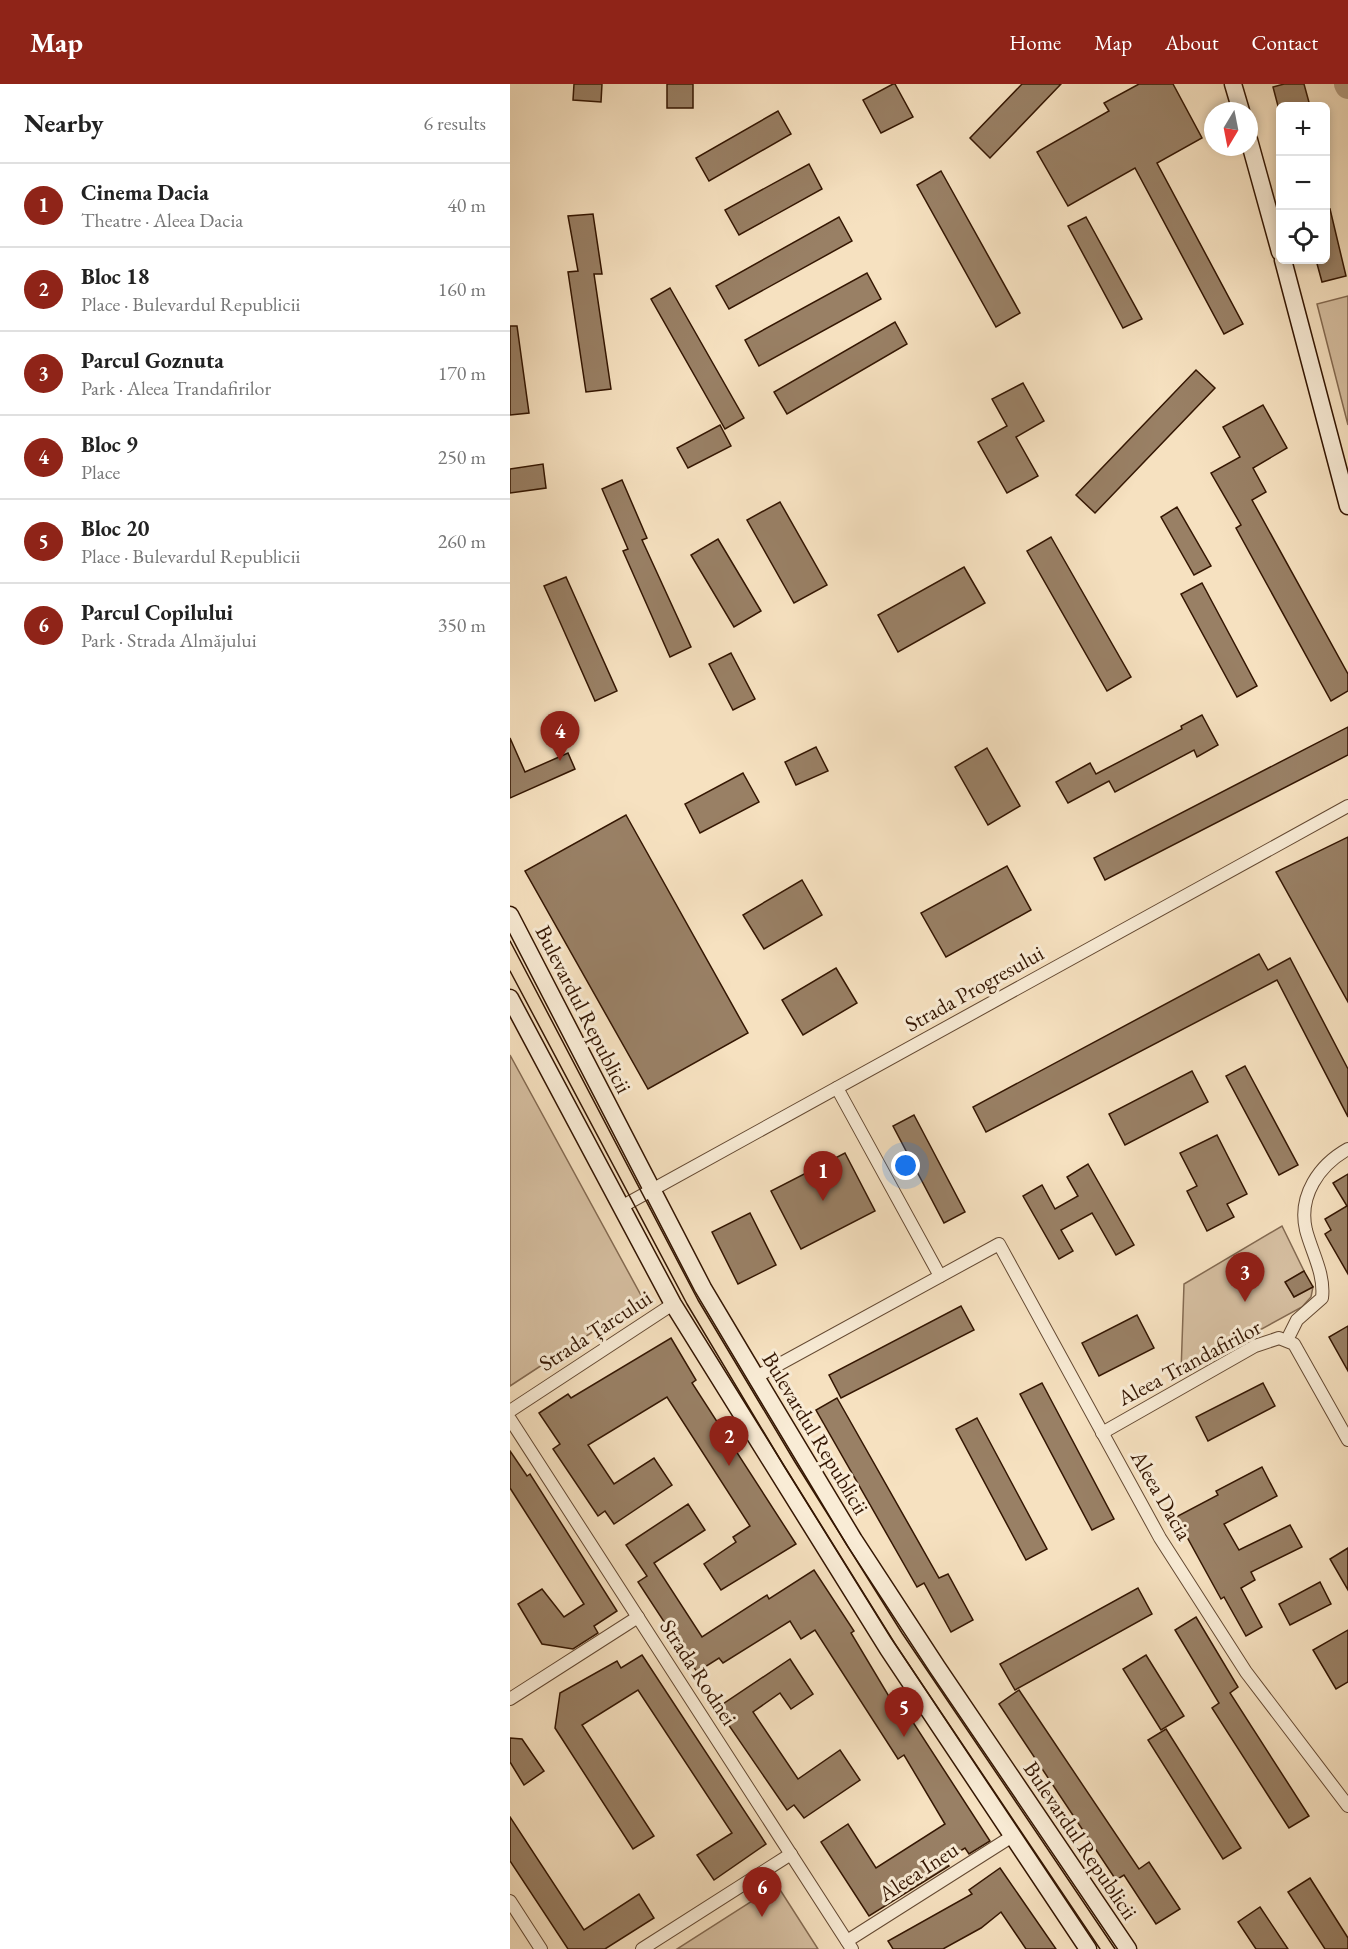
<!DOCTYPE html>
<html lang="en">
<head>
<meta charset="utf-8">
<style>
  body { margin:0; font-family:"EB Garamond",serif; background:#f2f2f2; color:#222 }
  .controls { position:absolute; right:18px; top:18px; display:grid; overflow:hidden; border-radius:9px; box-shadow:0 3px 9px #0003 }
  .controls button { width:54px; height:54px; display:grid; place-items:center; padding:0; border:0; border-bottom:2px solid #e0e0e0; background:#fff; color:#222; font:30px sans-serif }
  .compass { position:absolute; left:694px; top:18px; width:54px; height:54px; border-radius:50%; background:#fff; box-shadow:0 3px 9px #0003; rotate:190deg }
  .you { position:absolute; left:396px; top:1082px; width:21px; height:21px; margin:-15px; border:4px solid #fff; border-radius:50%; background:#1a73e8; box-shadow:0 0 0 9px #1a73e833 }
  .badge { display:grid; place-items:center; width:39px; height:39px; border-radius:50%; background:#8f2418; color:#fff; font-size:20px; font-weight:700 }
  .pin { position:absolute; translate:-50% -50px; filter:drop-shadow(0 2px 3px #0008) }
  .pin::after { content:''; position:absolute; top:32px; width:21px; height:18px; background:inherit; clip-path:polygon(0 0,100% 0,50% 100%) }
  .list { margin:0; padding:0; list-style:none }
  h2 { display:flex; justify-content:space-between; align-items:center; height:78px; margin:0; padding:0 24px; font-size:26px }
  h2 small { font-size:20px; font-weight:400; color:#767676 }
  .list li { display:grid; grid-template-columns:39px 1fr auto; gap:18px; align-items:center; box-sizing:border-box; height:84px; padding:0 24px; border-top:2px solid #e0e0e0 }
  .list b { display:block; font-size:22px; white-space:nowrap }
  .list p { margin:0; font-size:20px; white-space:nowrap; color:#767676 }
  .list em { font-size:20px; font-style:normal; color:#767676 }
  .icon { flex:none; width:33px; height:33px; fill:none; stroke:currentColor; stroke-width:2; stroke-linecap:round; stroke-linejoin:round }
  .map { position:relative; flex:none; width:838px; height:1865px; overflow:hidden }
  header { display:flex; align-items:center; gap:36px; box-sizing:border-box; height:84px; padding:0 30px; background:#8f2418; color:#fff }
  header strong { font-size:28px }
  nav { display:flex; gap:33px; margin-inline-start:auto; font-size:21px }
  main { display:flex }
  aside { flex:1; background:#fff }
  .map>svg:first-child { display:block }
  .green { fill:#d5bea0; stroke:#846a51; stroke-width:1.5 }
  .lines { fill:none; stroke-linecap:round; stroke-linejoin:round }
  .river { stroke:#b49c7f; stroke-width:26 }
  .building { fill:#998065; stroke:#341602; stroke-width:1.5 }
  .street-casing { stroke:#644932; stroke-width:14 }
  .secondary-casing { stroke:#341602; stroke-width:19 }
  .street { stroke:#f9ecd6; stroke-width:12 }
  .secondary { stroke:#f9ecd6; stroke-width:16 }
  .tram { stroke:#341602; stroke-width:1.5 }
  .labels { text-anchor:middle; stroke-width:6; stroke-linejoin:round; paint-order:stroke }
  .street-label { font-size:22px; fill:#341602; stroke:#f9ecd6 }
</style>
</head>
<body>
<header>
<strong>Map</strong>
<nav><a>Home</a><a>Map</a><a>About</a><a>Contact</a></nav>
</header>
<main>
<aside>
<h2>Nearby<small>6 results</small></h2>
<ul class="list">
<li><span class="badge">1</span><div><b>Cinema Dacia</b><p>Theatre · Aleea Dacia</p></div><em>40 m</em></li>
<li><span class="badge">2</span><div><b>Bloc 18</b><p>Place · Bulevardul Republicii</p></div><em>160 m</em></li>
<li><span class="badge">3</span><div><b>Parcul Goznuta</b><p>Park · Aleea Trandafirilor</p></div><em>170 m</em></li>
<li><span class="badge">4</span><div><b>Bloc 9</b><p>Place</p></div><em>250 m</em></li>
<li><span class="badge">5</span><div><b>Bloc 20</b><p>Place · Bulevardul Republicii</p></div><em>260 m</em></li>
<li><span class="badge">6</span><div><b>Parcul Copilului</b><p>Park · Strada Almăjului</p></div><em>350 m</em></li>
</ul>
</aside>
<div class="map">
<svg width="838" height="1865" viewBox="0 0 838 1865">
  <rect width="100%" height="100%" fill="#f6e1c0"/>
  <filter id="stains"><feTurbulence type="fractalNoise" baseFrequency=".00333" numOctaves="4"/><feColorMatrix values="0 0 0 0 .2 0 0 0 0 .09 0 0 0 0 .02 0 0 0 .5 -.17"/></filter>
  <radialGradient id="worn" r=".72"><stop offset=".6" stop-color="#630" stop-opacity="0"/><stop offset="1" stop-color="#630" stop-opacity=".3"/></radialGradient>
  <g class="green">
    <polygon points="838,212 838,341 807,220"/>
    <polygon points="0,971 133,1215 0,1302"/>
    <polygon points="772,1142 794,1187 776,1198 784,1213 803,1203 801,1213 792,1223 671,1289 674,1200"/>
    <polygon points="267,1801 308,1865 167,1865"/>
  </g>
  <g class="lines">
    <polyline class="river" points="837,0 838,2"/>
  </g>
  <g class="building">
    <polygon points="64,0 92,0 91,18 63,16"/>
    <rect x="157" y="0" width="26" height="24"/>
    <polygon points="383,0 385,0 403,33 371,49 353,16"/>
    <polygon points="512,0 551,0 480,74 460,54"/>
    <polygon points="629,0 663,0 692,54 647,79 733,240 714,250 625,84 558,122 527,68 599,27 594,19"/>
    <polygon points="774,0 794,0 800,22 768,22 763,3"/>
    <polygon points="268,27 281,50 199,97 186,74"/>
    <polygon points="299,80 312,105 229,151 215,126"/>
    <polygon points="431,87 510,229 486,243 407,101"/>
    <polygon points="820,125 836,192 812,198 806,176 816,176 816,126"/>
    <polygon points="83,130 92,190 84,190 101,305 76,308 58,188 68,187 58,132"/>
    <polygon points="329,133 342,157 219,225 206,202"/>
    <polygon points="576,133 632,235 613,244 558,142"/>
    <polygon points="357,189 371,215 249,282 235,256"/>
    <polygon points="160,204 234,334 215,345 141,215"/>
    <polygon points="385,238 397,260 277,330 264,308"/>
    <polygon points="0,242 7,242 19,329 0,331"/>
    <polygon points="686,286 705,304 585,429 566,411"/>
    <polygon points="513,299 534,337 506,353 528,392 497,409 468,358 497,342 482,315"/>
    <polygon points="753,321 777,364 743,384 756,408 742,416 838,590 838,607 821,617 726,444 731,441 701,389 730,373 713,343"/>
    <polygon points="210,341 221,362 178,384 167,364"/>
    <polygon points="33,380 36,404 0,409 0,385"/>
    <polygon points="112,396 137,454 132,456 181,563 160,573 113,467 118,465 92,405"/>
    <polygon points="270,418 317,501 284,519 237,436"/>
    <polygon points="667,423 701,482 684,491 651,433"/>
    <polygon points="541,453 621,593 597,607 517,467"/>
    <polygon points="208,455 251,527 224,543 181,471"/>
    <polygon points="454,483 475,519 388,568 368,531"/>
    <polygon points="56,493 107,607 85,617 34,502"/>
    <polygon points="692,499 747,602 727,613 671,510"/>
    <polygon points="221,569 245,615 223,626 199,580"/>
    <polygon points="692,631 708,661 687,673 684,666 605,708 599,697 558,719 546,698 580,679 586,690 672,645 671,642"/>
    <polygon points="838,643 838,671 595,796 584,774"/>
    <polygon points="0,654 15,688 58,669 65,685 0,714"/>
    <polygon points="306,663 318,687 286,701 275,678"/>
    <polygon points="477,664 510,722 478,741 445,683"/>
    <polygon points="233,689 249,718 190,749 175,720"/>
    <polygon points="116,731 238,949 138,1005 15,787"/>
    <polygon points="838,753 838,918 766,788"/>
    <polygon points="497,782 521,826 436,873 411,829"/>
    <polygon points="292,796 312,831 254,865 233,831"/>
    <polygon points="749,870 758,886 780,874 838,985 838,1033 767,896 476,1048 463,1023"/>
    <polygon points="326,884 347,919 293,951 272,916"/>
    <polygon points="735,982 788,1081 769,1091 716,992"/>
    <polygon points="682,987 698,1018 615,1061 599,1030"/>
    <polygon points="404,1031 455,1128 434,1139 383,1042"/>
    <polygon points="707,1051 737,1110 717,1120 724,1133 697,1147 677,1107 687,1102 670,1069"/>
    <polygon points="335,1069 365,1127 291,1165 261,1107"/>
    <polygon points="578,1080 624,1161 606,1171 582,1129 551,1146 563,1167 549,1175 513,1112 532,1101 545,1125 568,1112 557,1093"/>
    <polygon points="838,1090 838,1190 815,1150 821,1146 815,1135 837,1122 823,1099"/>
    <polygon points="240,1129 266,1181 228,1200 202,1148"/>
    <polygon points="794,1187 803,1203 784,1213 775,1198"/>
    <polygon points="451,1222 464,1246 331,1314 319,1291"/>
    <polygon points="627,1231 644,1264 589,1292 572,1259"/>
    <polygon points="838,1242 838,1287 819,1253"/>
    <polygon points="161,1254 186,1296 182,1299 286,1460 211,1506 194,1480 226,1458 223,1453 240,1442 157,1313 78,1361 104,1400 144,1374 162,1401 104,1440 95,1427 88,1432 43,1365 50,1360 29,1329 58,1310 61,1314"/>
    <polygon points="532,1299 604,1435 582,1446 510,1310"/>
    <polygon points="753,1299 765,1322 698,1357 686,1333"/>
    <polygon points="327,1314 429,1494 438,1490 463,1536 441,1548 414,1499 407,1503 306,1326"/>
    <polygon points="467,1334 537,1465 516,1476 446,1345"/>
    <polygon points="0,1367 17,1392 20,1390 107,1527 84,1542 88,1549 63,1565 32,1560 8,1520 32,1505 54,1533 74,1520 0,1404"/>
    <polygon points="752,1383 767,1412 714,1440 729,1466 780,1441 792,1463 741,1488 745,1496 731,1504 752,1543 736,1552 714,1513 711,1515 666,1433 708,1411 706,1407"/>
    <polygon points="178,1420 195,1446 144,1479 192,1553 257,1511 259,1515 304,1486 344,1547 341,1549 393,1636 399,1632 480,1757 459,1770 455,1764 435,1776 439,1782 359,1832 311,1758 338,1740 366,1784 435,1740 394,1671 388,1675 305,1546 291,1555 280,1537 213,1579 209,1574 187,1588 128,1498 137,1492 116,1461"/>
    <polygon points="838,1464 838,1506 820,1475"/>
    <polygon points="810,1498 821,1520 780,1541 769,1520"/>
    <polygon points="628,1504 642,1530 505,1606 490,1580"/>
    <polygon points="686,1533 728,1603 720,1609 799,1732 779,1744 702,1624 709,1619 665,1546"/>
    <polygon points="838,1546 838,1598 826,1605 803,1566"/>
    <polygon points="132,1571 256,1760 204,1796 187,1771 222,1749 128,1606 72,1641 144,1752 123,1765 45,1644 50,1609 107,1577 111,1584"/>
    <polygon points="636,1571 674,1632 651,1646 613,1585"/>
    <polygon points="280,1575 303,1610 281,1625 270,1609 243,1628 288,1695 330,1666 350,1696 294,1734 284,1721 277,1726 207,1624"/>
    <polygon points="509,1606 629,1785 639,1778 670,1825 646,1840 614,1791 606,1796 489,1620"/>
    <polygon points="656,1645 731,1764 713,1775 638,1656"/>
    <polygon points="0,1654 12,1655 34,1687 14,1701 0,1678"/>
    <polygon points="0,1733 74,1846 129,1810 144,1834 95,1865 58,1865 0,1777"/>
    <polygon points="490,1784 546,1865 516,1865 491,1828 471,1844 433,1865 383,1865 378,1857 462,1810 459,1806"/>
    <polygon points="800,1794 838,1854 838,1865 815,1865 778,1808"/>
    <polygon points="750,1823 778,1865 746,1865 728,1838"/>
  </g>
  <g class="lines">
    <defs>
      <g id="street">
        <polyline points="327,1004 430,1192"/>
        <polyline points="111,1123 838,722"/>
        <path d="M777 1256 787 1236 812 1214C815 1190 802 1169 796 1146 788 1112 809 1081 838 1065"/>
        <polyline points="246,1293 489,1160 650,1454 736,1588 838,1722"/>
        <polyline points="0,1327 163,1220"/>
        <polyline points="0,1335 342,1865"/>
        <polyline points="592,1349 745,1262 769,1254 784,1260 838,1356"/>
        <polyline points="0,1615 128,1533"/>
        <polyline points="0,1817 31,1865"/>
        <polyline points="337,1857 501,1753"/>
        <polyline points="132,1865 281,1770"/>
      </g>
      <g id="secondary">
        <polyline points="723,0 731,27"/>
        <polyline points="739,56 770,168"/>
        <polyline points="773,176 838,422"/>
        <polyline points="0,831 193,1204 246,1293 344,1456 427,1583 618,1865"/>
        <polyline points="0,914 163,1220 378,1565 578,1865"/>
      </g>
    </defs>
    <use href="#street" class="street-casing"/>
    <use href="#secondary" class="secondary-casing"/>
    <use href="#street" class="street"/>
    <use href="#secondary" class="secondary"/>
    <g class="tram">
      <polyline points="0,857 188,1216 285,1378 392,1549 605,1865"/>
      <polyline points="0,887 177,1220 274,1382 381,1554 590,1865"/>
    </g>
  </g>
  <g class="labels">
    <g class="street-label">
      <text transform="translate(464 904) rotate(-29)" y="8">Strada Progresului</text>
      <text transform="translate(74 925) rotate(63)" y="8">Bulevardul Republicii</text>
      <text transform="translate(85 1246) rotate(-33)" y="8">Strada Țarcului</text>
      <text transform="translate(679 1278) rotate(-28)" y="8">Aleea Trandafirilor</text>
      <text transform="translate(306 1349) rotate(59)" y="8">Bulevardul Republicii</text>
      <text transform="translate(652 1411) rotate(60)" y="8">Aleea Dacia</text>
      <text transform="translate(189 1588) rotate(57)" y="8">Strada Rodnei</text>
      <text transform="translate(571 1756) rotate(56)" y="8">Bulevardul Republicii</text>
      <text transform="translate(408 1787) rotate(-33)" y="8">Aleea Ineu</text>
    </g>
  </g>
  <rect width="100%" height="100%" filter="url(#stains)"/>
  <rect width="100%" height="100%" fill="url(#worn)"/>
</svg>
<div class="controls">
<button>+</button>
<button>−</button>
<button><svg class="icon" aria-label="locate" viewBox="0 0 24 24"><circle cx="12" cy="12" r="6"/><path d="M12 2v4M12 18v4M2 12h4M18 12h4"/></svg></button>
</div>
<svg class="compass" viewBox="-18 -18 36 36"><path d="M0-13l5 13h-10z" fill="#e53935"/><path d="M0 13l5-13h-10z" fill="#767676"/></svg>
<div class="you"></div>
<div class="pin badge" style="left:313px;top:1117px">1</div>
<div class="pin badge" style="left:219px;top:1382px">2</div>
<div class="pin badge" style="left:735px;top:1218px">3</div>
<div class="pin badge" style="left:50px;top:677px">4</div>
<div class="pin badge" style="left:394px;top:1653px">5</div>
<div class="pin badge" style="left:252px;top:1833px">6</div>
</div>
</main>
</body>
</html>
